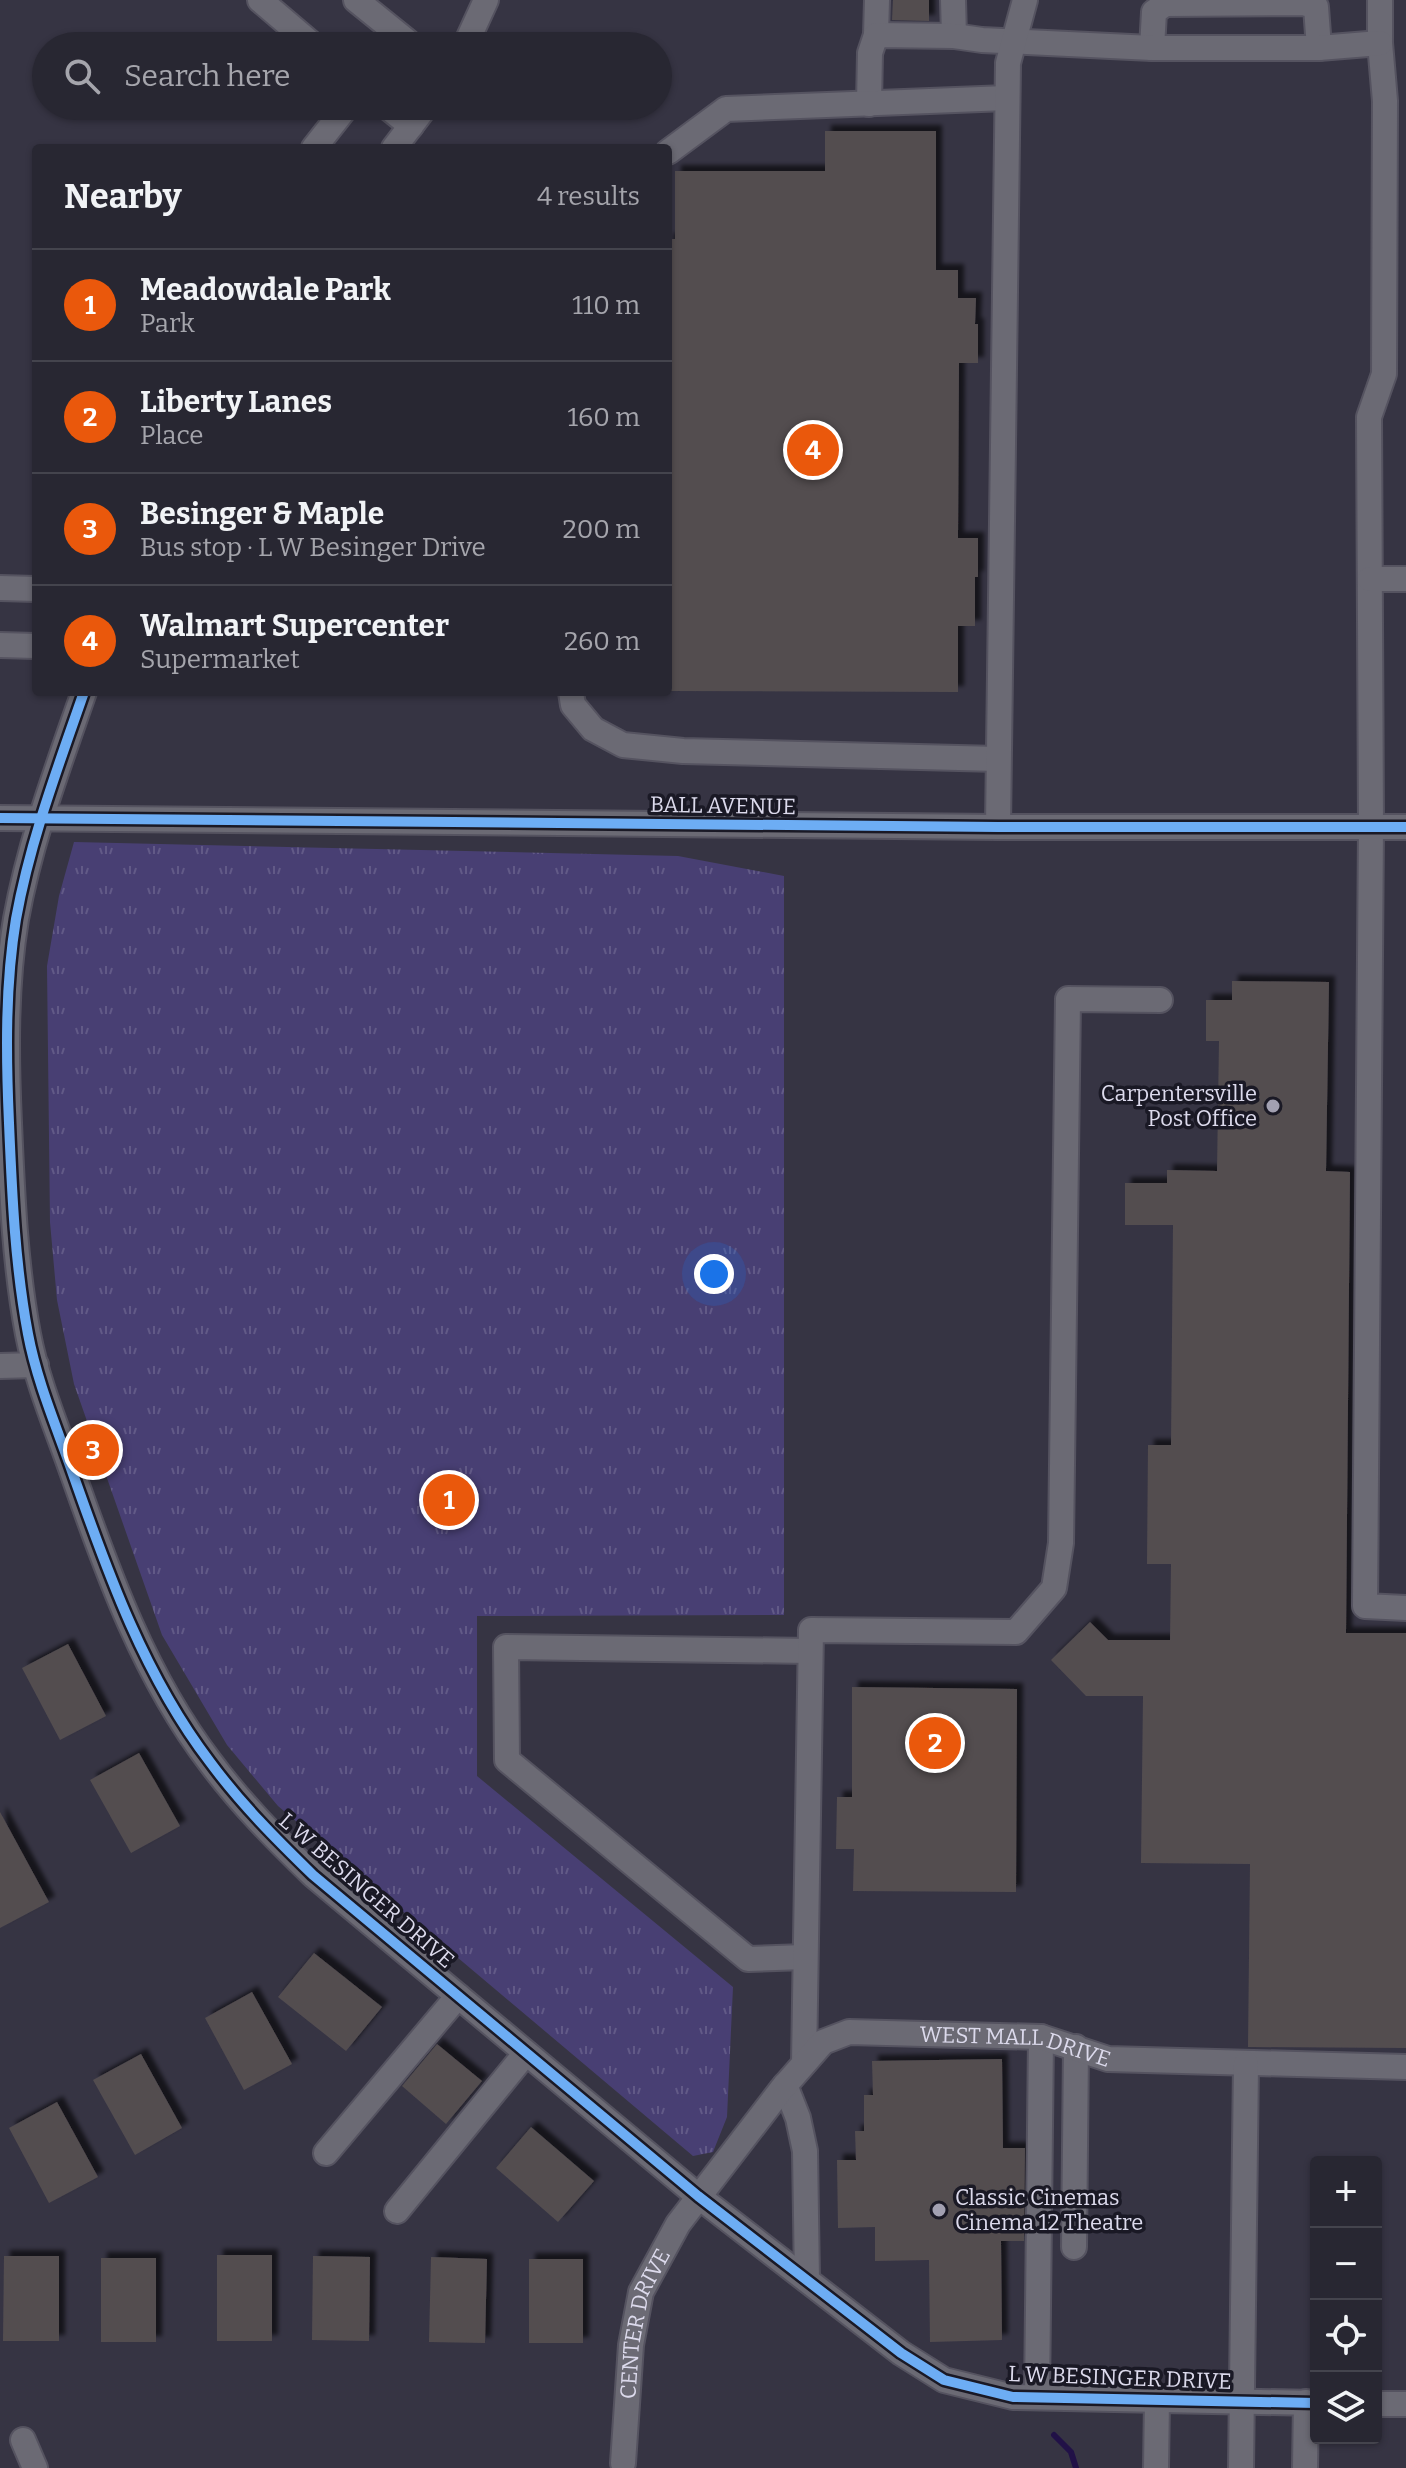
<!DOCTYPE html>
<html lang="en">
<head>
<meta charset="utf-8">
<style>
  body { margin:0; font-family:Bitter,serif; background:#34333e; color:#f1f3f6 }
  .controls { position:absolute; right:24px; bottom:24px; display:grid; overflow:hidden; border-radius:8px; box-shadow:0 2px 6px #0004 }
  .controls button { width:72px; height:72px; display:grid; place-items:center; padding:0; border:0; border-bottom:2px solid #44444d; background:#282732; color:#f1f3f6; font:40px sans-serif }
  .you { position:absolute; left:714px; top:1274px; width:28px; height:28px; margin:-20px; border:6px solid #fff; border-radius:50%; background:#1a73e8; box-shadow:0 0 0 12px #1a73e833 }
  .badge { display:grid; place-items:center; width:52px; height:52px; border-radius:50%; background:#ea580c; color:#fff; font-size:26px; font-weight:700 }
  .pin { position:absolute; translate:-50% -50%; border:4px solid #fff; box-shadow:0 2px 8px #0006 }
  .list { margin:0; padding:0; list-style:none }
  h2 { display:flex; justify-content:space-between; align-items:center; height:104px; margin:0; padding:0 32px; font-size:34px }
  h2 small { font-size:26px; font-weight:400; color:#a5a5ac }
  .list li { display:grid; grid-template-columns:52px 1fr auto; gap:24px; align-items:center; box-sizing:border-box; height:112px; padding:0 32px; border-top:2px solid #44444d }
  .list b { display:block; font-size:30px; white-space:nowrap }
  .list p { margin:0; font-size:26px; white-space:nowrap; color:#a5a5ac }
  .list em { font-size:26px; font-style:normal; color:#a5a5ac }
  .icon { flex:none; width:44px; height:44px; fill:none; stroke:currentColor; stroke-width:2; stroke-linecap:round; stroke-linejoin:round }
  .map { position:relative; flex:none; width:1406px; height:2468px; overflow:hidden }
  .search { position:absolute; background:#282732; box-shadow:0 2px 6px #0004; left:32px; top:32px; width:640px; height:88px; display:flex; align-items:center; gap:20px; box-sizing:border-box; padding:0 28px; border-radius:44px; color:#a5a5ac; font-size:30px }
  .panel { position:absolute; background:#282732; box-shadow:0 2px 6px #0004; left:32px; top:144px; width:640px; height:552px; border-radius:8px }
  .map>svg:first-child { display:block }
  .park { fill:url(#park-tufts) }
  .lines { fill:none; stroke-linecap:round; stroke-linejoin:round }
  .stream { stroke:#211147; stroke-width:6 }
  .building { fill:#534d50; filter:url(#shadow) }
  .minor-casing { stroke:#555360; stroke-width:28 }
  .minor { stroke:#6b6a74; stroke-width:24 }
  .cycleway-casing { stroke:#1a1925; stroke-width:15 }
  .cycleway { stroke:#6dadf4; stroke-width:10 }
  .poi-dot { fill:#a2a0b1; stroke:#1a1925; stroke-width:3 }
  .labels { text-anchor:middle; stroke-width:7; stroke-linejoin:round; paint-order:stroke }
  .street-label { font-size:22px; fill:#dcdaec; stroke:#1a1925 }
  .poi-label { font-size:22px; fill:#dcdaec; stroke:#1a1925; text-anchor:end }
</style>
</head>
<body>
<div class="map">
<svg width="1406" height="2468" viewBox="0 0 1406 2468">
  <defs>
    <pattern id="park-tufts" width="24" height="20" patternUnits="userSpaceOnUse" patternTransform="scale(2)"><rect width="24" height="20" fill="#483f73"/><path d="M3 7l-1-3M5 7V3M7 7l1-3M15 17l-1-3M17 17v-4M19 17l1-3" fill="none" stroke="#625a87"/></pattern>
    <filter id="shadow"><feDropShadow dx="6" dy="-6" stdDeviation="2" flood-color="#0009"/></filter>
  </defs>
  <rect width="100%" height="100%" fill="#363443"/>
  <polygon class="park" points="74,842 678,856 784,876 784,1615 477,1616 477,1776 733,1987 727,2117 713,2152 693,2156 278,1806 227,1745 162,1635 74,1384 57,1300 50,1222 47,966 59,896"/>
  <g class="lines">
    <polyline class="stream" points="1054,2435 1071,2452 1076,2468"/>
  </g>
  <g class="building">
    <polygon points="893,0 929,0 929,21 892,20"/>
    <polygon points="825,131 936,131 936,270 958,270 958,298 976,298 975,324 978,324 978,363 959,363 958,538 978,538 978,577 975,577 975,626 958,626 958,692 668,691 668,239 675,239 675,171 825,171"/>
    <polygon points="1232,981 1329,982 1326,1171 1350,1172 1346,1633 1406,1633 1406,2048 1248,2047 1250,1864 1141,1863 1143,1696 1086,1696 1051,1660 1090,1622 1108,1640 1170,1640 1171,1564 1147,1564 1148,1445 1171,1445 1173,1225 1125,1225 1125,1183 1167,1183 1167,1170 1217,1171 1219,1041 1206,1041 1206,1000 1232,1000"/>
    <polygon points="68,1644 106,1716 60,1740 22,1668"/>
    <polygon points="852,1687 1017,1689 1016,1892 853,1891 854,1849 836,1849 837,1797 852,1797"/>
    <polygon points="139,1753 180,1826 131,1853 90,1780"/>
    <polygon points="0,1812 49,1902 0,1928"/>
    <polygon points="314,1953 382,2007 346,2051 278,1997"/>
    <polygon points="252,1992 292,2064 244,2090 205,2018"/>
    <polygon points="437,2044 482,2081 446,2124 402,2086"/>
    <polygon points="141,2054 182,2128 135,2155 93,2080"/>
    <polygon points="1002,2059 1003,2148 1025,2148 1024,2241 1001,2241 1002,2340 930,2342 929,2260 875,2261 875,2227 838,2228 837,2160 856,2160 855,2131 864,2131 864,2095 873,2095 872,2061"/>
    <polygon points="57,2102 98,2177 49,2203 9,2128"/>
    <polygon points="531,2127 594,2181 558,2222 496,2168"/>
    <rect x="217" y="2255" width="55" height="86"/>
    <polygon points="4,2256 59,2256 59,2341 3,2341"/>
    <polygon points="313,2256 370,2257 369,2341 312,2340"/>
    <polygon points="431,2257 487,2259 485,2343 429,2342"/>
    <rect x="101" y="2258" width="55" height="84"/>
    <rect x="529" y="2259" width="54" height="84"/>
  </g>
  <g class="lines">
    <defs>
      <g id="minor">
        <polyline points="260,0 314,46"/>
        <polyline points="356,0 408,42"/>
        <polyline points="953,0 954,36"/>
        <polyline points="1380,0 1380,43 1385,101 1384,374 1369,417 1371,827 1365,1606 1406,1608"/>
        <polyline points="876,35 877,0"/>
        <polyline points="465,46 486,0"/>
        <polyline points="1152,48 1154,12 1165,4 1304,3 1316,7 1319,48"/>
        <polyline points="869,104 870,53 876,35 954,36 982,40 1152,48 1319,48 1380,43"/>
        <polyline points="386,106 411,126"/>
        <polyline points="314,148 347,106"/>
        <polyline points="394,148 426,106"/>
        <polyline points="668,152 726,109 1007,98"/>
        <polyline points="1370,579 1406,579"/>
        <polyline points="0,588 36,589"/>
        <polyline points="0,645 36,646"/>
        <path d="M84 692C58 767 30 841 16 919 5 985 6 1056 9 1123 12 1194 15 1265 28 1334 37 1382 57 1428 73 1474 108 1574 145 1677 210 1762 241 1804 276 1839 313 1875L698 2196 901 2353 944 2380 1013 2397 1316 2403"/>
        <polyline points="571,692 573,705 593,729 623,745 683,751 998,759"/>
        <polyline points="0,818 998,827 1406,827"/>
        <polyline points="998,827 1008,63 1025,0"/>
        <polyline points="0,1366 36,1365"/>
        <polyline points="805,1957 748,1959 507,1760 506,1647 810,1651"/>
        <polyline points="804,2063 811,1630 1016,1632 1054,1588 1061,1543 1068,999 1160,1000"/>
        <polyline points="785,2085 798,2118 805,2151 807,2280"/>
        <polyline points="326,2153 458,1996"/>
        <polyline points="397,2211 526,2053"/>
        <polyline points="1074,2247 1076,2047"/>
        <polyline points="1037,2397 1041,2037"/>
        <polyline points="1376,2404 1406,2404"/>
        <polyline points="23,2440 35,2468"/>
        <path id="s1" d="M623 2463 631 2345 641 2292 678 2224 781 2090 823 2042 849 2032 1041 2037 1108 2059 1406 2067"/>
        <polyline points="1156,2468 1157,2400"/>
        <polyline points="1241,2468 1246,2064"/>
        <polyline points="1305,2468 1306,2402"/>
      </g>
    </defs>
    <use href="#minor" class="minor-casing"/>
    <use href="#minor" class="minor"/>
    <defs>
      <g id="cycleway">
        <path d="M84 692C58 767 30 841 16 919 5 985 6 1056 9 1123 12 1194 15 1265 28 1334 37 1382 57 1428 73 1474 108 1574 145 1677 210 1762 241 1804 276 1839 313 1875L698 2196 901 2353 944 2380 1013 2397 1316 2403"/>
        <polyline points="0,818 998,827 1406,827"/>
      </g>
    </defs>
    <use href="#cycleway" class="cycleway-casing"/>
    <use href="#cycleway" class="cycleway"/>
  </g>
  <g class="poi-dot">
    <circle cx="1273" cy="1106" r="8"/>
    <circle cx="939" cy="2210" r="8"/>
  </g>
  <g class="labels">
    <g class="street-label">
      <text transform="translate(723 805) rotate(1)" y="8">BALL AVENUE</text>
      <text transform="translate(367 1890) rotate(41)" y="8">L W BESINGER DRIVE</text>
      <text dy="8" stroke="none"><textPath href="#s1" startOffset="678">WEST MALL DRIVE</textPath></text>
      <text dy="8" stroke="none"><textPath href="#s1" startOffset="142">CENTER DRIVE</textPath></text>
      <text transform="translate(1120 2377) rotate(2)" y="8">L W BESINGER DRIVE</text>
    </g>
    <g class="poi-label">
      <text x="1257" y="1101">Carpentersville<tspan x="1257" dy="25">Post Office</tspan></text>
      <text x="955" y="2205" text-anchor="start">Classic Cinemas<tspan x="955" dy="25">Cinema 12 Theatre</tspan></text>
    </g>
  </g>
</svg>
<div class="controls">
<button>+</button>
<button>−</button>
<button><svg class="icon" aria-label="locate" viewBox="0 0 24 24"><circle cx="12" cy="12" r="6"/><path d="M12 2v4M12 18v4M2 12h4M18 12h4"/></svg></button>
<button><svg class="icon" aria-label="layers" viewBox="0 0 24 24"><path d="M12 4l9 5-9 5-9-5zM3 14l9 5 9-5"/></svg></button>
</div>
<div class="you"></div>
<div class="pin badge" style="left:449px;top:1500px">1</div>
<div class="pin badge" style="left:935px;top:1743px">2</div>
<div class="pin badge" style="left:93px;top:1450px">3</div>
<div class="pin badge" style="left:813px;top:450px">4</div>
<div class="search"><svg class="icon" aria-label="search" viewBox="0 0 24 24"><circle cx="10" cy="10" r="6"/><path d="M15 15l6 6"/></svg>Search here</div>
<section class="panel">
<h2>Nearby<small>4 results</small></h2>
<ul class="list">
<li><span class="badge">1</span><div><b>Meadowdale Park</b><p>Park</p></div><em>110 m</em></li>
<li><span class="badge">2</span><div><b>Liberty Lanes</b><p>Place</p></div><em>160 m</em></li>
<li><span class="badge">3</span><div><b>Besinger &amp; Maple</b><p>Bus stop · L W Besinger Drive</p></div><em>200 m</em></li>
<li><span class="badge">4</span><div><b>Walmart Supercenter</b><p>Supermarket</p></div><em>260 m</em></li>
</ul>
</section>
</div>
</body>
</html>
